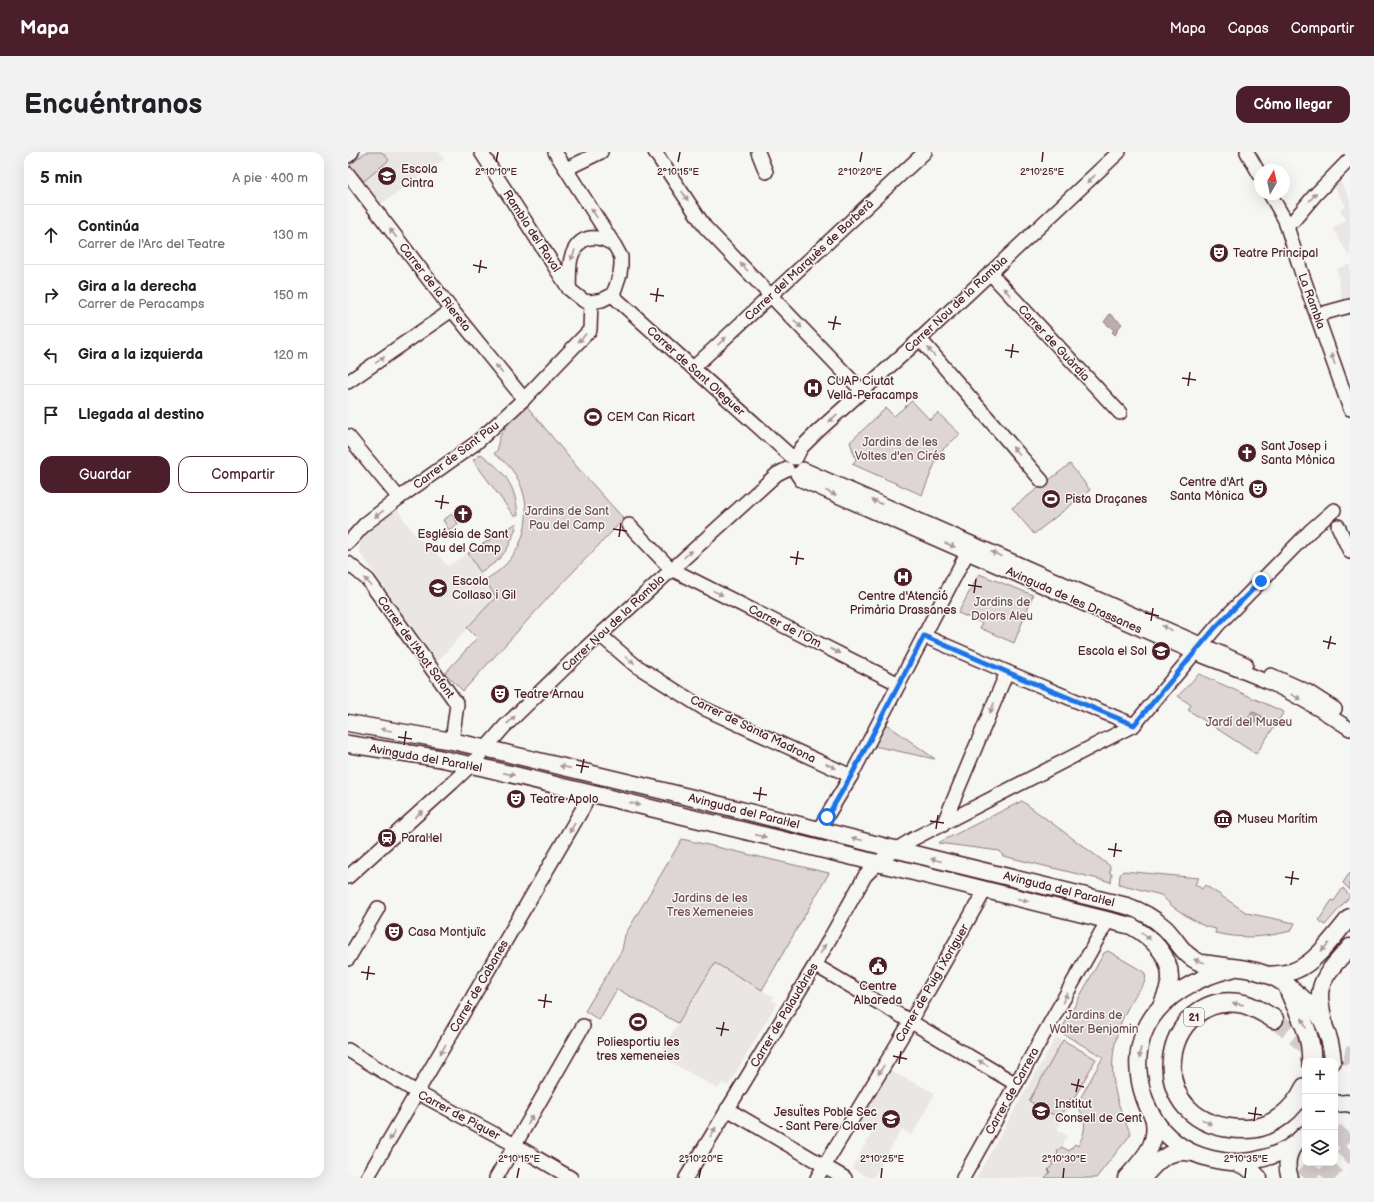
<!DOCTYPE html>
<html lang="es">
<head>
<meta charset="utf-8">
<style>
  body { margin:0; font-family:"Balsamiq Sans",sans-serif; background:#f2f2f2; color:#202124 }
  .controls { position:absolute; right:12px; bottom:12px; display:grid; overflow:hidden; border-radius:8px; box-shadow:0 4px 16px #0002 }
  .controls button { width:36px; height:36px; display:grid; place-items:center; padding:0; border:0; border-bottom:1px solid #e0e0e0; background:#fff; color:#202124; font:20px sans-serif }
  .compass { position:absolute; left:906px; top:12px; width:36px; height:36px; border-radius:50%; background:#fff; box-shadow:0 4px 16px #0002; rotate:9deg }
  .stop { position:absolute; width:12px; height:12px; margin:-9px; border:3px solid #1a73e8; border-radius:50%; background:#fff }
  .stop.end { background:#1a73e8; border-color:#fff; box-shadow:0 1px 4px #0008 }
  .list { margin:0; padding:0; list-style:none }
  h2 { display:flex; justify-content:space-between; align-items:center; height:52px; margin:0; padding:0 16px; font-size:17px }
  h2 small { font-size:13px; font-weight:400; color:#757577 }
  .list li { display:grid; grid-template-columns:26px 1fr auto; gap:12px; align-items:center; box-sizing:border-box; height:60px; padding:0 16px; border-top:1px solid #e0e0e0 }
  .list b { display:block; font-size:15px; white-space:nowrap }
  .list p { margin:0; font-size:13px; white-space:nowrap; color:#757577 }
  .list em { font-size:13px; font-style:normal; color:#757577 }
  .actions { display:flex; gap:8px; padding:12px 16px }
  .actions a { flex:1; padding:9px 0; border:1px solid #4a1f2b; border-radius:12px; text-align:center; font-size:14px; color:#4a1f2b }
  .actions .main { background:#4a1f2b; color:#fff }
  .icon { flex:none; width:22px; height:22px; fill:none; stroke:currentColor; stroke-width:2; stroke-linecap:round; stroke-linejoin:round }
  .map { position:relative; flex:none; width:1002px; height:1026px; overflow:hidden; border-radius:12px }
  header { display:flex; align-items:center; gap:24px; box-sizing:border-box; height:56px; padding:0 20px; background:#4a1f2b; color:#fff }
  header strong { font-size:19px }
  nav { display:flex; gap:22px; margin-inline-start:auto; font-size:14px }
  .intro { display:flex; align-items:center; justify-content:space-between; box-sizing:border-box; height:96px; padding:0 24px }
  h1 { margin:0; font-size:28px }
  .button { padding:10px 18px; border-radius:12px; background:#4a1f2b; color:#fff; font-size:14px; font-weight:700 }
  main { display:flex; gap:24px; padding:0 24px }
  aside { flex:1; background:#fff; border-radius:12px; box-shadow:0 4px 16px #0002 }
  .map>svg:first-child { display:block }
  .built { fill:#e9e6e3 }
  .green { fill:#ddd6d5; stroke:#947a80 }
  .water { fill:#bbadae; stroke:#8e747a }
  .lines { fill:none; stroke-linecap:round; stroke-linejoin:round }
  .highway-tunnel { stroke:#d4cbca; stroke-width:18; stroke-dasharray:18 9; stroke-linecap:butt }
  .minor-casing { stroke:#4a1f2b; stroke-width:16 }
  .major-casing { stroke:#4a1f2b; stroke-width:19 }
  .highway-casing { stroke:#4a1f2b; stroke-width:21 }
  .minor { stroke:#f6f6f2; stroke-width:13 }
  .major { stroke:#f6f6f2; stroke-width:16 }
  .highway { stroke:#f6f6f2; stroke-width:18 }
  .oneway { fill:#a99598 }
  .route { stroke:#1a73e8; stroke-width:5 }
  .ticks { fill:none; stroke:#4a1f2b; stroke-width:1.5 }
  .labels { text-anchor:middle; stroke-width:3; stroke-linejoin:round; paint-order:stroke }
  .shield { fill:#f6f6f2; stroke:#7e6067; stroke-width:1 }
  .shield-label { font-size:11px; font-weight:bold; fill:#4a1f2b }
  .poi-label { font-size:12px; fill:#4a1f2b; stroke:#f6f6f2; text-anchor:start }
  .street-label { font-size:12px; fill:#4a1f2b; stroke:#f6f6f2 }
  .park-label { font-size:12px; fill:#6f4d56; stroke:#f6f6f2 }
  .ticks-label { font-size:10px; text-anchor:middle; fill:#4a1f2b; stroke:#f6f6f2; stroke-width:3; stroke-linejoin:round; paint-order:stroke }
</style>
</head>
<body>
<header>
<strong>Mapa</strong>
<nav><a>Mapa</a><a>Capas</a><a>Compartir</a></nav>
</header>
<div class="intro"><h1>Encuéntranos</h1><a class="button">Cómo llegar</a></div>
<main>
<aside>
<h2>5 min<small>A pie · 400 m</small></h2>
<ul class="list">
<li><svg class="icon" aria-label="ahead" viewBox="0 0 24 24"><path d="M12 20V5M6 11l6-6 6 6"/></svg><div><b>Continúa</b><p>Carrer de l'Arc del Teatre</p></div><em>130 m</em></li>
<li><svg class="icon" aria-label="right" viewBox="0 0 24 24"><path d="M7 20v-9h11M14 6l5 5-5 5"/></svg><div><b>Gira a la derecha</b><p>Carrer de Peracamps</p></div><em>150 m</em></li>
<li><svg class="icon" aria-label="left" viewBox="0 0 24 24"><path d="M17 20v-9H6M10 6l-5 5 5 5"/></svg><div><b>Gira a la izquierda</b></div><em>120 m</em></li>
<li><svg class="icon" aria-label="arrive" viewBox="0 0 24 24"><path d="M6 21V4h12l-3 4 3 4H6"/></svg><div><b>Llegada al destino</b></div></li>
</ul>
<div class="actions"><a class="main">Guardar</a><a>Compartir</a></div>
</aside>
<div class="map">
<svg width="1002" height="1026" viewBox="0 0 1002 1026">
  <rect width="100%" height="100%" fill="#f6f6f2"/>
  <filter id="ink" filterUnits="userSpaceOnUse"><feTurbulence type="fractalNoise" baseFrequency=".025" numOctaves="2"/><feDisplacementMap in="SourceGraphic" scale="8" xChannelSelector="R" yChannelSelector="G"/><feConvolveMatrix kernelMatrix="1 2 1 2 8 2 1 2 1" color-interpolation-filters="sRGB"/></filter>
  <g filter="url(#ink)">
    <g class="built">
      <polygon points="13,0 91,0 96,7 30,54 0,15 0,11"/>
      <polygon points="990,26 1002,47 1002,106 985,76 998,68 992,58 998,54 984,31"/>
      <polygon points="1002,112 1002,147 994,150 989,117"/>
      <polygon points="47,354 68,385 76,391 80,389 90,403 100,414 120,401 148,445 89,510 28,424 11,398 13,385"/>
      <polygon points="367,811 426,845 424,848 429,851 380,934 374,931 370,937 311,903"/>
      <polygon points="708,885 748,907 709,977 719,984 714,995 710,998 709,1004 705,1008 705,1012 700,1018 702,1020 697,1026 628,1026"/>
      <polygon points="542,919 587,941 564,983 554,977 525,1026 522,1026 504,1016 524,981 510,973"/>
    </g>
    <g class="green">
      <polygon points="18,0 34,0 41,8 16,29 2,13"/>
      <polygon points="564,249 582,268 590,261 612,282 584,307 588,309 574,343 504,312 508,308 502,290 538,256 546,264"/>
      <path d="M177 252 229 315 276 367 200 446 115 539 97 521 129 486 119 476 148 445 137 428C143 424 150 420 155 415 182 390 186 347 164 318 159 311 152 306 146 302L150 297C147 282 168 263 177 252Z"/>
      <path d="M133 302C157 320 167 332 170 363L166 364 125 308Z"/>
      <polygon points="722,312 742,338 686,382 664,356"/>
      <polygon points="104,362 110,372 101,378 95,368"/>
      <path d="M169 371C163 395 154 409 132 420L120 401Z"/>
      <polygon points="631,422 685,443 666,491 632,476 634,471 610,461"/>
      <polygon points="851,522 936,560 908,602 840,558 843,553 830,544"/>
      <polygon points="537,571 587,607 526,594"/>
      <polygon points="674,649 762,714 762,722 764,722 763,730 655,704 652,699 590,691"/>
      <polygon points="334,687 481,721 414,838 367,811 330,871 269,837 251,868 237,859 274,798 277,783"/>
      <path d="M775 719 851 726 847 732 854 737 857 733 899 761 947 771 943 779C913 786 897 787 867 781L868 777 856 774 840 765 824 754 813 743 771 732 772 723Z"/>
      <polygon points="1002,720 1002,738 995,731"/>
      <polygon points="995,736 1002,744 977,773 971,768 984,748 986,749"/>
      <path d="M760 799 796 820C798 823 798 826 797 829 795 835 788 841 785 847 778 858 772 871 769 883 759 919 767 950 783 982L748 1026H697L702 1020 700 1018 705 1012 703 1010 709 1004 710 998 714 995 721 999 727 992 730 994C738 980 740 965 728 954L755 905 712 880 756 801Z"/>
      <polygon points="715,888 748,907 725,948 722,947 711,966 681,949"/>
    </g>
    <g class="water">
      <polygon points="762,162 774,172 768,179 769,180 767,183 764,180 766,178 756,170"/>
      <polygon points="904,559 915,565 911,572 901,565"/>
    </g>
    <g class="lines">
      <g class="highway-tunnel">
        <polyline points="926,867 958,893 978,900 1002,904"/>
        <polyline points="987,992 1002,975"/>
        <polyline points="956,1026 970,1011"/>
        <polyline points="976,1026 1002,998"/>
      </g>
      <defs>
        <g id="minor">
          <polyline points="133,0 221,137 236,149 243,150 254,148 264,143 267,137 272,122 273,113 273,105 267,94 207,0"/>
          <polyline points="307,0 357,75 514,239"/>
          <polyline points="410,0 418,20"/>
          <polyline points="899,0 912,23"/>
          <polyline points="0,4 4,0"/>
          <polyline points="218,17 253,0"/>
          <polyline points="0,22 104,158 176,247"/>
          <polyline points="922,42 937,68 953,119 1002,257"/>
          <polyline points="938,72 946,68 967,43 1002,7"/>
          <polyline points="642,121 772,261"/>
          <path d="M221 137C222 126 220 113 224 103 232 82 250 82 266 93"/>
          <polyline points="264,143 445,306"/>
          <polyline points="969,163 1002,154"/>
          <polyline points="572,187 694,329"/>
          <polyline points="345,216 577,0"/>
          <polyline points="0,230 104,158"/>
          <polyline points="0,284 51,346"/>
          <polyline points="448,306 453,296 470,279 572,187 771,0"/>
          <polyline points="455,317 898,512"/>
          <path d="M449 322 453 328 847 501C872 511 897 520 922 531 950 544 976 560 1002 577"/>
          <polyline points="281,373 323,417 551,532"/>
          <polyline points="990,374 1002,400"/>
          <polyline points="0,391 17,372 51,346 128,291 176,247 242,178 243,150"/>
          <polyline points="0,411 20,428 109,552 104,589"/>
          <polyline points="252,483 287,513 355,556 503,624"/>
          <polyline points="576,484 664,522 786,573"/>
          <polyline points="923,523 959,539 987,557"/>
          <polyline points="595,673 659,520"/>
          <polyline points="471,677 503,624 619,401"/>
          <polyline points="0,725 104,631 123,613 156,575 231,502 429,322 439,317"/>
          <polyline points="0,807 30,756"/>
          <polyline points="467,813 668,932"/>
          <polyline points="0,898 70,941 167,993 223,1026"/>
          <polyline points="379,957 497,1026"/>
          <polyline points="19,1026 235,656 241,641"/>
          <polyline points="148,1026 235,874"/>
          <polyline points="338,1026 467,813 517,724 537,704 565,687 786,573 870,473 962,379 986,358"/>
          <polyline points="469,1026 563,869 637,738"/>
          <polyline points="615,1026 760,768"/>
        </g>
        <g id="major">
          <path d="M0 571 104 589 149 599 349 647 570 703 779 754C794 759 806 766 817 776 830 789 835 804 853 811 875 814 899 815 920 823 938 830 969 855 976 873 981 884 984 897 985 909"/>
          <path d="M0 592 90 606 137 616 505 705 783 774C803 785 823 803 822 827 821 837 817 845 813 854"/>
          <path d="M884 817C850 825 812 844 797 878 781 915 795 965 827 990 847 1006 879 1013 904 1009 925 1005 943 998 957 982"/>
          <path d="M920 823C930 822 940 822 948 818 968 810 988 782 1002 765"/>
          <path d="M976 870C974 859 970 846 973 836 977 820 992 807 1002 795"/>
          <polyline points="987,952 999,951 1002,952"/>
          <path d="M886 1010C896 1013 904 1018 911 1026"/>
          <path d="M778 1026C795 1007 812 992 805 964"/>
          <path d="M795 1026C809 1009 821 996 845 1001"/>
          <path d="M942 1026C938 1015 939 1003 946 993"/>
        </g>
        <g id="highway">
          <path d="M939 833C948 859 965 880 963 909"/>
          <path d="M926 867C916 861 907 855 896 852 813 834 786 978 898 977 924 977 946 958 957 935"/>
        </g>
      </defs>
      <use href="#minor" class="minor-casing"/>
      <use href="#major" class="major-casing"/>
      <use href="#highway" class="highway-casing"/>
      <use href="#minor" class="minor"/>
      <use href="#major" class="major"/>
      <use href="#highway" class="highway"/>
    </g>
    <defs><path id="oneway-solid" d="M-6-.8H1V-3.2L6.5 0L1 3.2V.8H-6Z"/></defs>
    <g class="oneway">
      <use href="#oneway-solid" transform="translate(743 27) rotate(136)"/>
      <use href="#oneway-solid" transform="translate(337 44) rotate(56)"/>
      <use href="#oneway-solid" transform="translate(965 45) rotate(-49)"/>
      <use href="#oneway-solid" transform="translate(246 61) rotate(-123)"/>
      <use href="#oneway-solid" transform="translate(45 81) rotate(-127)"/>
      <use href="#oneway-solid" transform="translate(225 103) rotate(111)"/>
      <use href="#oneway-solid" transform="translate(396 115) rotate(-134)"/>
      <use href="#oneway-solid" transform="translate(659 140) rotate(-133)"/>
      <use href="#oneway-solid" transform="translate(450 172) rotate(46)"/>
      <use href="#oneway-solid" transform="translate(234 186) rotate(133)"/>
      <use href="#oneway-solid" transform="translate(374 189) rotate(-43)"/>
      <use href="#oneway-solid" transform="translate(583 200) rotate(-131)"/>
      <use href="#oneway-solid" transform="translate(985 207) rotate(-109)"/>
      <use href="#oneway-solid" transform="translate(32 208) rotate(-35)"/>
      <use href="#oneway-solid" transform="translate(151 217) rotate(-129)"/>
      <use href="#oneway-solid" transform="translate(485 266) rotate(137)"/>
      <use href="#oneway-solid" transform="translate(668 299) rotate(-131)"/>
      <use href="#oneway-solid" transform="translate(483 341) rotate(24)"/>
      <use href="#oneway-solid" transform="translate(529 350) rotate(-156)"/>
      <use href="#oneway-solid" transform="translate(31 362) rotate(142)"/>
      <use href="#oneway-solid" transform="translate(602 393) rotate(23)"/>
      <use href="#oneway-solid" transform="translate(340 402) rotate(-42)"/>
      <use href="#oneway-solid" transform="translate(648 402) rotate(-156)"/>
      <use href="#oneway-solid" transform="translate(20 430) rotate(-131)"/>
      <use href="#oneway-solid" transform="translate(370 441) rotate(26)"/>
      <use href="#oneway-solid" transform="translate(819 476) rotate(-156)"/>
      <use href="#oneway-solid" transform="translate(487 499) rotate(27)"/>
      <use href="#oneway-solid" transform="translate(282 508) rotate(41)"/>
      <use href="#oneway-solid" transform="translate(948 545) rotate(27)"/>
      <use href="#oneway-solid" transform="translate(644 556) rotate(112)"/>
      <use href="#oneway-solid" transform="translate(163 568) rotate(-44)"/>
      <use href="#oneway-solid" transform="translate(38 578) rotate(-170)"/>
      <use href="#oneway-solid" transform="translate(483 614) rotate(25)"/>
      <use href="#oneway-solid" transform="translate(217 615) rotate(-167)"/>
      <use href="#oneway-solid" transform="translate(161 622) rotate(13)"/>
      <use href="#oneway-solid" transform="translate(287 652) rotate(14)"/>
      <use href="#oneway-solid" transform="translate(71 662) rotate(-42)"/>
      <use href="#oneway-solid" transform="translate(224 676) rotate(120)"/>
      <use href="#oneway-solid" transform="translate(413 684) rotate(13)"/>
      <use href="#oneway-solid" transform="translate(509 687) rotate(-165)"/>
      <use href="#oneway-solid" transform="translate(588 708) rotate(-166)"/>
      <use href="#oneway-solid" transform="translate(675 748) rotate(14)"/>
      <use href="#oneway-solid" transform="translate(798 784) rotate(39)"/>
      <use href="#oneway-solid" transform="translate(977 795) rotate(134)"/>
      <use href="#oneway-solid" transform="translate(475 797) rotate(-60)"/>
      <use href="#oneway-solid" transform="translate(851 809) rotate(-162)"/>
      <use href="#oneway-solid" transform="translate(717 846) rotate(-61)"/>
      <use href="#oneway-solid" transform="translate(890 852) rotate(-173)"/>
      <use href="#oneway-solid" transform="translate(956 871) rotate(-112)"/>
      <use href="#oneway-solid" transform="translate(95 897) rotate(120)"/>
      <use href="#oneway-solid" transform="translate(792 901) rotate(98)"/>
      <use href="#oneway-solid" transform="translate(635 911) rotate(-150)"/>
      <use href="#oneway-solid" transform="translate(533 918) rotate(121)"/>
      <use href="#oneway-solid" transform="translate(182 968) rotate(-60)"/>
      <use href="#oneway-solid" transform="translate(859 970) rotate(29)"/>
      <use href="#oneway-solid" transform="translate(365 980) rotate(-60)"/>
      <use href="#oneway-solid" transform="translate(44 984) rotate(121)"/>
    </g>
  </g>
  <g class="lines" filter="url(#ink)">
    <polyline class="route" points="479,665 503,624 576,484 659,520 786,573 867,476 913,429"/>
  </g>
  <path class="ticks" d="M148 10 150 0M330 10 332 0M512 10 514 0M694 10 695 0M125 113 139 116M131 121 133 108M302 142 316 144M308 150 310 136M480 170 493 172M485 178 488 164M657 198 671 200M663 206 665 192M834 226 848 228M840 234 842 220M87 349 101 351M93 357 95 343M265 377 279 379M271 385 273 371M442 405 456 407M448 413 450 399M620 433 634 435M626 441 628 427M797 461 811 464M803 469 805 456M975 489 988 492M980 497 983 484M50 585 64 587M56 593 58 579M228 613 241 615M233 621 236 607M405 641 419 643M411 649 413 635M582 669 596 671M588 677 590 663M760 697 774 699M766 705 768 691M937 725 951 727M943 733 945 719M13 820 27 822M19 828 21 814M190 848 204 850M196 856 198 842M368 876 381 878M373 884 376 870M545 904 559 907M551 912 553 899M723 932 736 935M728 940 731 927M900 961 914 963M906 969 908 955M169 1026 171 1016M351 1026 353 1016M533 1026 534 1016M715 1026 716 1016M897 1026 898 1016"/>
  <defs>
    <symbol id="school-disc" viewBox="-11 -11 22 22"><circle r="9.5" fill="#4a1f2b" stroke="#f6f6f2"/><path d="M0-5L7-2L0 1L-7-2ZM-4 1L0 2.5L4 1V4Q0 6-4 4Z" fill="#fff"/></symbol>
    <symbol id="theatre-disc" viewBox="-11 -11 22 22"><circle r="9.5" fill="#4a1f2b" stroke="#f6f6f2"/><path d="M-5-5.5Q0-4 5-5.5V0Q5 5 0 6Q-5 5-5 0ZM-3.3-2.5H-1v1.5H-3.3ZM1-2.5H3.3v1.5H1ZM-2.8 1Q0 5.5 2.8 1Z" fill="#fff"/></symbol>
    <symbol id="hospital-disc" viewBox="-11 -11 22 22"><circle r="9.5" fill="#4a1f2b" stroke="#f6f6f2"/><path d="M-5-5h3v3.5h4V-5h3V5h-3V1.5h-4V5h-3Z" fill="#fff"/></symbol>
    <symbol id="stadium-disc" viewBox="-11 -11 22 22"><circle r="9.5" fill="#4a1f2b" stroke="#f6f6f2"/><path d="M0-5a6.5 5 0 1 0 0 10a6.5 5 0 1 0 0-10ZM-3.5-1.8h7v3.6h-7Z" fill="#fff"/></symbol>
    <symbol id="church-disc" viewBox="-11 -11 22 22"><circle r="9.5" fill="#4a1f2b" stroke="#f6f6f2"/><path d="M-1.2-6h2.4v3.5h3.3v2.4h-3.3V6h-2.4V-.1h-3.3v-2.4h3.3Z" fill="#fff"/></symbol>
    <symbol id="university-disc" viewBox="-11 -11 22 22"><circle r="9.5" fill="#4a1f2b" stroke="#f6f6f2"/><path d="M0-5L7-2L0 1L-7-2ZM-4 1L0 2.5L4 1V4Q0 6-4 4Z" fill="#fff"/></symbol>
    <symbol id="museum-disc" viewBox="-11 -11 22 22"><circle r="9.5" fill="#4a1f2b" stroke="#f6f6f2"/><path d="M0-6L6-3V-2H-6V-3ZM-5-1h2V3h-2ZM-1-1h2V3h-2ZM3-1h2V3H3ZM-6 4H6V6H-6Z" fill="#fff"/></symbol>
    <symbol id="station-disc" viewBox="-11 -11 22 22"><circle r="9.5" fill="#4a1f2b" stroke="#f6f6f2"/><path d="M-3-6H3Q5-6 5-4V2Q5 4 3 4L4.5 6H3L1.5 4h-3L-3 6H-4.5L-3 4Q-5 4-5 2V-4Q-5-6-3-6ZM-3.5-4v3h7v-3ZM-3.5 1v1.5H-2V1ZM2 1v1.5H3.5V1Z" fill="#fff"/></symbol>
    <symbol id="civic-disc" viewBox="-11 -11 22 22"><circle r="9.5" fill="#4a1f2b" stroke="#f6f6f2"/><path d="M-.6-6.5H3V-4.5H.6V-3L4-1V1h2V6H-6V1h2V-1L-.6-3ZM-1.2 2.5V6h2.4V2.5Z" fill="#fff"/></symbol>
  </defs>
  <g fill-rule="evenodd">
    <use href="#school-disc" x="28" y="13" width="22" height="22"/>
    <use href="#theatre-disc" x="860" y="90" width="22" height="22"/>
    <use href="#hospital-disc" x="454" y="225" width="22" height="22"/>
    <use href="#stadium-disc" x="234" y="254" width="22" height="22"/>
    <use href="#church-disc" x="888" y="290" width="22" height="22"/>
    <use href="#theatre-disc" x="899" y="326" width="22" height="22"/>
    <use href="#stadium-disc" x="692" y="336" width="22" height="22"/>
    <use href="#church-disc" x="104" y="351" width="22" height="22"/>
    <use href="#hospital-disc" x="544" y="414" width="22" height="22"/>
    <use href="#school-disc" x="79" y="425" width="22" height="22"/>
    <use href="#university-disc" x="802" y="488" width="22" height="22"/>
    <use href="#theatre-disc" x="141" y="531" width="22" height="22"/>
    <use href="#theatre-disc" x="157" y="636" width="22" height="22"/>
    <use href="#museum-disc" x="864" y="656" width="22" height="22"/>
    <use href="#station-disc" x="28" y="675" width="22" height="22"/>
    <use href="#theatre-disc" x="35" y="769" width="22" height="22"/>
    <use href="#civic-disc" x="519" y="803" width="22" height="22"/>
    <use href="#stadium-disc" x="279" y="859" width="22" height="22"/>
    <use href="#school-disc" x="682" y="948" width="22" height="22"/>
    <use href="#school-disc" x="532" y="956" width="22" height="22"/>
  </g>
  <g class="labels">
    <rect class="shield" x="836" y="856" width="20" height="18" rx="3"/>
    <g class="shield-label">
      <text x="846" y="869">21</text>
    </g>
    <g class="poi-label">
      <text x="53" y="21">Escola<tspan x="53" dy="14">Cintra</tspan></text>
      <text x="885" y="105">Teatre Principal</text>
      <text x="479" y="233">CUAP Ciutat<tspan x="479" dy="14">Vella-Peracamps</tspan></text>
      <text x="259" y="269">CEM Can Ricart</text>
      <text x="913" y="298">Sant Josep i<tspan x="913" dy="14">Santa Mònica</tspan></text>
      <text x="896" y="334" text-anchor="end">Centre d'Art<tspan x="896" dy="14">Santa Mònica</tspan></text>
      <text x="717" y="351">Pista Draçanes</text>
      <text x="115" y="386" text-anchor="middle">Església de Sant<tspan x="115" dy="14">Pau del Camp</tspan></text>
      <text x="104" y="433">Escola<tspan x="104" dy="14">Collaso i Gil</tspan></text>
      <text x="555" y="448" text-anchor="middle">Centre d'Atenció<tspan x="555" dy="14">Primària Drassanes</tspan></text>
      <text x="799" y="503" text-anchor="end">Escola el Sol</text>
      <text x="166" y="546">Teatre Arnau</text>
      <text x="182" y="651">Teatre Apolo</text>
      <text x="889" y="671">Museu Marítim</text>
      <text x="53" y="690">Paral·lel</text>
      <text x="60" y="784">Casa Montjuïc</text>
      <text x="530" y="838" text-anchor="middle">Centre<tspan x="530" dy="14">Albareda</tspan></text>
      <text x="290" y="894" text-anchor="middle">Poliesportiu les<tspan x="290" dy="14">tres xemeneies</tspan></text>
      <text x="707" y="956">Institut<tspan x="707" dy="14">Consell de Cent</tspan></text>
      <text x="529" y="964" text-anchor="end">JesuÏtes Poble Sec<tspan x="529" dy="14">- Sant Pere Claver</tspan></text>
    </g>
    <g class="street-label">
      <text transform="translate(184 79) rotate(57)" y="4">Rambla del Raval</text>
      <text transform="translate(461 108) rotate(-43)" y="4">Carrer del Marquès de Barberà</text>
      <text transform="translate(87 135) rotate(52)" y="4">Carrer de la Riereta</text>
      <text transform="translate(964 149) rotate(70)" y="4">La Rambla</text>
      <text transform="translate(608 152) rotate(-43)" y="4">Carrer Nou de la Rambla</text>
      <text transform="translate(706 191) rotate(47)" y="4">Carrer de Guàrdia</text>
      <text transform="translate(348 219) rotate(42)" y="4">Carrer de Sant Oleguer</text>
      <text transform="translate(108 303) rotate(-37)" y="4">Carrer de Sant Pau</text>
      <text transform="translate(726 448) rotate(24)" y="4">Avinguda de les Drassanes</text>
      <text transform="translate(265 471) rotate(-43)" y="4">Carrer Nou de la Rambla</text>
      <text transform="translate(437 474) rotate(27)" y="4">Carrer de l'Om</text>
      <text transform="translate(68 495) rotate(54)" y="4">Carrer de l'Abat Safont</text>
      <text transform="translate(405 577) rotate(26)" y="4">Carrer de Santa Madrona</text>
      <text transform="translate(78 606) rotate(10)" y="4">Avinguda del Paral·lel</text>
      <text transform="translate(396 659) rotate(14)" y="4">Avinguda del Paral·lel</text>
      <text transform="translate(711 737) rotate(14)" y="4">Avinguda del Paral·lel</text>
      <text transform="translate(584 831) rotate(-60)" y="4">Carrer de Puig i Xoriguer</text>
      <text transform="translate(131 834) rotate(-60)" y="4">Carrer de Cabanes</text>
      <text transform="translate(436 863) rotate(-59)" y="4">Carrer de Palaudàries</text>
      <text transform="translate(664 939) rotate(-61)" y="4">Carrer de Carrera</text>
      <text transform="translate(111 963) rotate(28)" y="4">Carrer de Piquer</text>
    </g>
    <g class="park-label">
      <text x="552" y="294">Jardins de les<tspan x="552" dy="14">Voltes d'en Cirés</tspan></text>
      <text x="219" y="363">Jardins de Sant<tspan x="219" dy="14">Pau del Camp</tspan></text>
      <text x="654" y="454">Jardins de<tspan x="654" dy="14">Dolors Aleu</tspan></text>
      <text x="901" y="574">Jardí del Museu</text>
      <text x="362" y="750">Jardins de les<tspan x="362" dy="14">Tres Xemeneies</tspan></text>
      <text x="746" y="867">Jardins de<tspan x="746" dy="14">Walter Benjamin</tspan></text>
    </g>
  </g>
  <g class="ticks-label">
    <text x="148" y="23">2°10'10"E</text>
    <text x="330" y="23">2°10'15"E</text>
    <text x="512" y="23">2°10'20"E</text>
    <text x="694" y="23">2°10'25"E</text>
    <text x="171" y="1010">2°10'15"E</text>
    <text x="353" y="1010">2°10'20"E</text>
    <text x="534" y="1010">2°10'25"E</text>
    <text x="716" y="1010">2°10'30"E</text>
    <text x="898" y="1010">2°10'35"E</text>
  </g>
</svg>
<div class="controls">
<button>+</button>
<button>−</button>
<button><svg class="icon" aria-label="layers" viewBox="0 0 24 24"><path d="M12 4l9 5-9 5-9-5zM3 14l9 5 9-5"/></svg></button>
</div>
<svg class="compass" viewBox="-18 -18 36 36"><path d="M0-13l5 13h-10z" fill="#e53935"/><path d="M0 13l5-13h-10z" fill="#757577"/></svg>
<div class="stop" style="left:479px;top:665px"></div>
<div class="stop end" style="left:913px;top:429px"></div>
</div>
</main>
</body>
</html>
